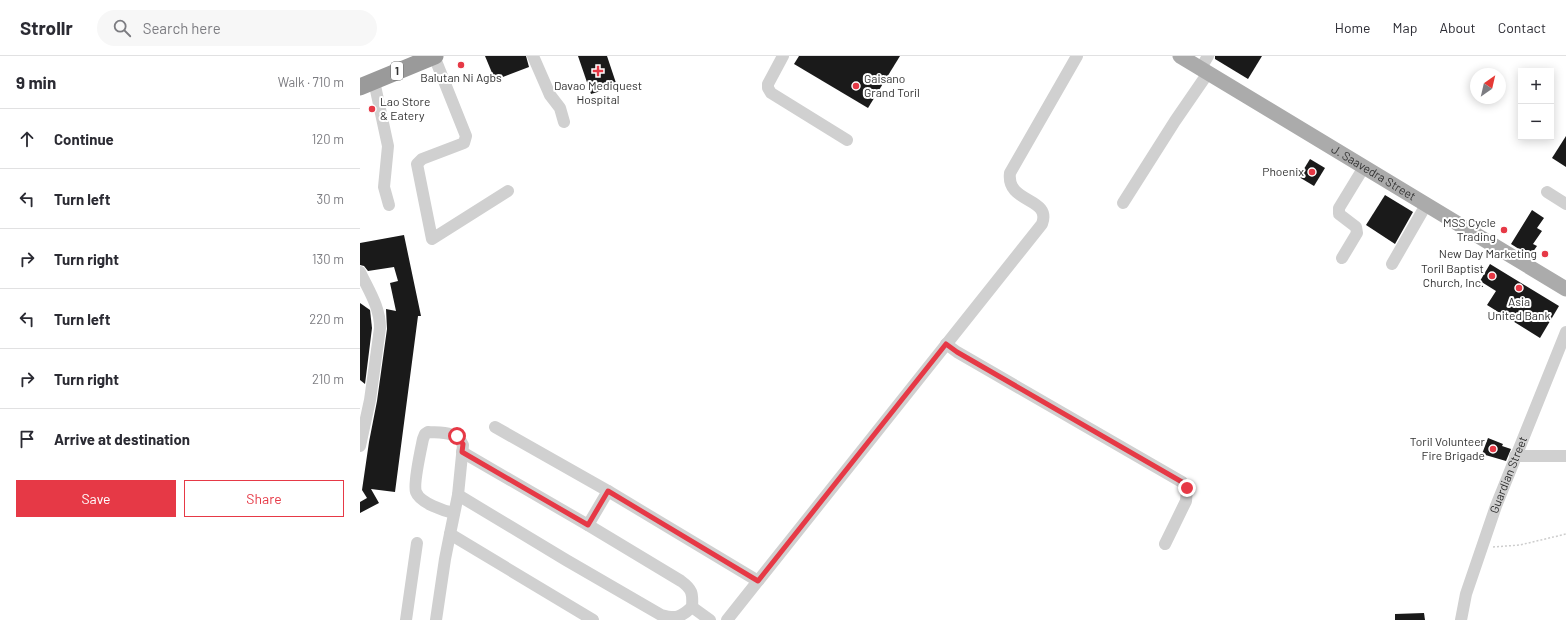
<!DOCTYPE html>
<html lang="en">
<head>
<meta charset="utf-8">
<style>
  body { margin:0; font-family:Barlow,sans-serif; background:#f7f7f7; color:#2b2b33 }
  .controls { position:absolute; right:12px; top:12px; display:grid; overflow:hidden; border-radius:0px; box-shadow:0 2px 10px #0003 }
  .controls button { width:36px; height:36px; display:grid; place-items:center; padding:0; border:0; border-bottom:1px solid #e1e1e2; background:#fff; color:#2b2b33; font:20px sans-serif }
  .compass { position:absolute; left:1110px; top:12px; width:36px; height:36px; border-radius:50%; background:#fff; box-shadow:0 2px 10px #0003; rotate:34deg }
  .stop { position:absolute; width:12px; height:12px; margin:-9px; border:3px solid #e63946; border-radius:50%; background:#fff }
  .stop.end { background:#e63946; border-color:#fff; box-shadow:0 1px 4px #0008 }
  .list { margin:0; padding:0; list-style:none }
  h2 { display:flex; justify-content:space-between; align-items:center; height:52px; margin:0; padding:0 16px; font-size:17px }
  h2 small { font-size:13px; font-weight:400; color:#7c7c81 }
  .list li { display:grid; grid-template-columns:26px 1fr auto; gap:12px; align-items:center; box-sizing:border-box; height:60px; padding:0 16px; border-top:1px solid #e1e1e2 }
  .list b { display:block; font-size:15px; white-space:nowrap }
  .list em { font-size:13px; font-style:normal; color:#7c7c81 }
  .actions { display:flex; gap:8px; padding:12px 16px }
  .actions a { flex:1; padding:9px 0; border:1px solid #e63946; border-radius:0px; text-align:center; font-size:14px; color:#e63946 }
  .actions .main { background:#e63946; color:#fff }
  .icon { flex:none; width:22px; height:22px; fill:none; stroke:currentColor; stroke-width:2; stroke-linecap:round; stroke-linejoin:round }
  .map { position:relative; flex:none; width:1206px; height:564px; overflow:hidden }
  header { display:flex; align-items:center; gap:24px; box-sizing:border-box; height:56px; padding:0 20px; background:#fff; border-bottom:1px solid #e1e1e2 }
  header strong { font-size:19px }
  nav { display:flex; gap:22px; margin-inline-start:auto; font-size:14px }
  .search { width:280px; height:36px; background:#f7f7f7; display:flex; align-items:center; gap:10px; box-sizing:border-box; padding:0 14px; border-radius:22px; color:#7c7c81; font-size:15px }
  main { display:flex }
  aside { flex:1; background:#fff }
  .map>svg:first-child { display:block }
  .building { fill:#1a1a1a }
  .lines { fill:none; stroke-linecap:round; stroke-linejoin:round }
  .path { stroke:#cdcdcd; stroke-width:1.5; stroke-dasharray:2 2; stroke-linecap:butt }
  .minor { stroke:#d0d0d0; stroke-width:12 }
  .major { stroke:#ababab; stroke-width:15 }
  .highway { stroke:#9a9a9a; stroke-width:17 }
  .route { stroke:#e63946; stroke-width:5 }
  .poi-dot { fill:#e63946; stroke:#fff; stroke-width:1.5 }
  .labels { text-anchor:middle; stroke-width:4; stroke-linejoin:round; paint-order:stroke }
  .shield { fill:#fff; stroke:#707070; stroke-width:1 }
  .shield-label { font-size:11px; font-weight:bold; fill:#333 }
  .poi-label { font-size:12px; fill:#333; stroke:#fff; text-anchor:end }
  .street-label { font-size:12px; fill:#333; stroke:#fff }
</style>
</head>
<body>
<header>
<strong>Strollr</strong>
<div class="search"><svg class="icon" aria-label="search" viewBox="0 0 24 24"><circle cx="10" cy="10" r="6"/><path d="M15 15l6 6"/></svg>Search here</div>
<nav><a>Home</a><a>Map</a><a>About</a><a>Contact</a></nav>
</header>
<main>
<aside>
<h2>9 min<small>Walk · 710 m</small></h2>
<ul class="list">
<li><svg class="icon" aria-label="ahead" viewBox="0 0 24 24"><path d="M12 20V5M6 11l6-6 6 6"/></svg><div><b>Continue</b></div><em>120 m</em></li>
<li><svg class="icon" aria-label="left" viewBox="0 0 24 24"><path d="M17 20v-9H6M10 6l-5 5 5 5"/></svg><div><b>Turn left</b></div><em>30 m</em></li>
<li><svg class="icon" aria-label="right" viewBox="0 0 24 24"><path d="M7 20v-9h11M14 6l5 5-5 5"/></svg><div><b>Turn right</b></div><em>130 m</em></li>
<li><svg class="icon" aria-label="left" viewBox="0 0 24 24"><path d="M17 20v-9H6M10 6l-5 5 5 5"/></svg><div><b>Turn left</b></div><em>220 m</em></li>
<li><svg class="icon" aria-label="right" viewBox="0 0 24 24"><path d="M7 20v-9h11M14 6l5 5-5 5"/></svg><div><b>Turn right</b></div><em>210 m</em></li>
<li><svg class="icon" aria-label="arrive" viewBox="0 0 24 24"><path d="M6 21V4h12l-3 4 3 4H6"/></svg><div><b>Arrive at destination</b></div></li>
</ul>
<div class="actions"><a class="main">Save</a><a>Share</a></div>
</aside>
<div class="map">
<svg width="1206" height="564" viewBox="0 0 1206 564">
  <rect width="100%" height="100%" fill="#fff"/>
  <g class="building">
    <polygon points="125,0 166,0 169,11 135,24"/>
    <polygon points="218,0 247,0 257,30 231,38"/>
    <polygon points="439,0 540,0 508,52 434,8"/>
    <polygon points="855,0 902,0 888,23 855,3"/>
    <polygon points="1206,80 1206,111 1192,102"/>
    <polygon points="950,103 965,112 954,130 939,121"/>
    <polygon points="1025,139 1053,156 1035,188 1006,169"/>
    <polygon points="1172,154 1184,162 1177,172 1182,175 1173,188 1177,190 1170,200 1151,188"/>
    <polygon points="44,179 61,260 58,260 35,436 11,433 19,447 0,457 0,446 7,442 2,434 9,386 17,345 27,273 26,253 36,255 30,227 38,225 34,211 8,215 4,210 0,209 0,187"/>
    <polygon points="1130,208 1199,250 1180,282 1127,249 1136,235 1120,225"/>
    <polygon points="0,247 10,254 12,272 5,328 0,324"/>
    <polygon points="1128,382 1143,388 1142,390 1151,393 1146,405 1122,398"/>
    <polygon points="1064,557 1065,564 1035,564 1035,558"/>
  </g>
  <g class="lines">
    <polyline class="path" points="1133,491 1160,489 1206,478"/>
    <g class="minor">
      <polyline points="74,0 106,80 104,87 62,103 57,108 72,183 148,135"/>
      <polyline points="173,0 190,39 200,52 204,66"/>
      <polyline points="423,0 408,28 408,32 411,37 487,84"/>
      <polyline points="841,12 848,0"/>
      <polyline points="14,25 28,90 24,131 29,149"/>
      <polyline points="1187,136 1206,148"/>
      <polyline points="763,147 815,65 848,17"/>
      <polyline points="982,202 997,177 996,171 979,158 979,152 1004,111"/>
      <polyline points="1032,208 1066,149"/>
      <polyline points="586,288 597,296 822,426 827,432 826,445 805,488"/>
      <polyline points="135,371 248,435 398,525"/>
      <path d="M0 390 10 344 20 272C20 251 9 235 0 216"/>
      <polyline points="1155,400 1206,400"/>
      <path d="M98 439 206 504 301 559C316 563 320 562 332 551 333 537 332 533 321 525L228 469 102 396"/>
      <path d="M94 457C84 455 60 447 56 436 53 428 61 393 63 383L65 378 68 376C81 377 97 375 103 389L98 439 90 478 233 564"/>
      <polyline points="228,469 248,435"/>
      <polyline points="332,551 350,564"/>
      <polyline points="46,564 57,487"/>
      <polyline points="76,564 85,503 90,478"/>
      <path d="M367 564 682 168C692 141 646 148 650 117L717 0"/>
      <path id="s1" d="M1101 564 1106 538 1136 450 1206 276"/>
    </g>
    <path class="major" id="s2" d="M820 0 1206 233"/>
    <polyline class="highway" points="0,31 75,0"/>
  </g>
  <g class="lines">
    <polyline class="route" points="97,380 103,388 102,396 228,469 248,435 398,525 586,288 597,296 822,426 827,432"/>
  </g>
  <g class="poi-dot">
    <circle cx="101" cy="9" r="4"/>
    <path d="M236 9h4v4h4v4h-4v4h-4v-4h-4v-4h4z"/>
    <circle cx="496" cy="30" r="4"/>
    <circle cx="12" cy="53" r="4"/>
    <circle cx="952" cy="116" r="4"/>
    <circle cx="1144" cy="174" r="4"/>
    <circle cx="1185" cy="198" r="4"/>
    <circle cx="1132" cy="220" r="4"/>
    <circle cx="1159" cy="232" r="4"/>
    <circle cx="1133" cy="393" r="4"/>
  </g>
  <g class="labels">
    <rect class="shield" x="31" y="6" width="12" height="18" rx="3"/>
    <g class="shield-label">
      <text x="37" y="19">1</text>
    </g>
    <g class="poi-label">
      <text x="101" y="26" text-anchor="middle">Balutan Ni Agbs</text>
      <text x="504" y="27" text-anchor="start">Gaisano<tspan x="504" dy="14">Grand Toril</tspan></text>
      <text x="238" y="34" text-anchor="middle">Davao Mediquest<tspan x="238" dy="14">Hospital</tspan></text>
      <text x="20" y="50" text-anchor="start">Lao Store<tspan x="20" dy="14">&amp; Eatery</tspan></text>
      <text x="944" y="120">Phoenix</text>
      <text x="1136" y="171">MSS Cycle<tspan x="1136" dy="14">Trading</tspan></text>
      <text x="1177" y="202">New Day Marketing</text>
      <text x="1124" y="217">Toril Baptist<tspan x="1124" dy="14">Church, Inc.</tspan></text>
      <text x="1159" y="250" text-anchor="middle">Asia<tspan x="1159" dy="14">United Bank</tspan></text>
      <text x="1125" y="390">Toril Volunteer<tspan x="1125" dy="14">Fire Brigade</tspan></text>
    </g>
    <g class="street-label">
      <text dy="4" stroke="none"><textPath href="#s2" startOffset="226">J. Saavedra Street</textPath></text>
      <text dy="4" stroke="none"><textPath href="#s1" startOffset="153">Guardian Street</textPath></text>
    </g>
  </g>
</svg>
<div class="controls">
<button>+</button>
<button>−</button>
</div>
<svg class="compass" viewBox="-18 -18 36 36"><path d="M0-13l5 13h-10z" fill="#e53935"/><path d="M0 13l5-13h-10z" fill="#7c7c81"/></svg>
<div class="stop" style="left:97px;top:380px"></div>
<div class="stop end" style="left:827px;top:432px"></div>
</div>
</main>
</body>
</html>
